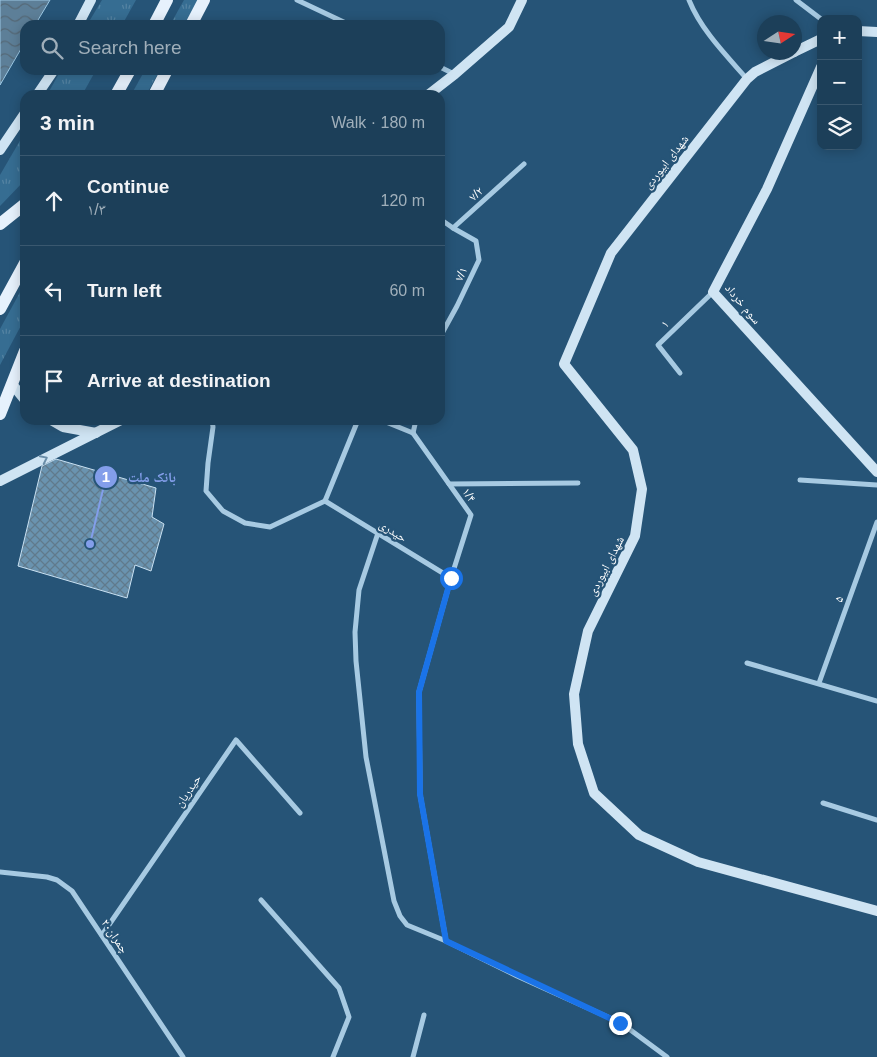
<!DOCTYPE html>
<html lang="en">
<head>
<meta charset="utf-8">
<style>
  body { margin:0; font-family:Helvetica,"Noto Naskh Arabic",sans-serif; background:#294a62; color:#f1f3f6 }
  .controls { position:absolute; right:15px; top:15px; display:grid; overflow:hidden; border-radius:10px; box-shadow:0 2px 12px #0003 }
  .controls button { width:45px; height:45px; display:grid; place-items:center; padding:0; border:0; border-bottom:1px solid #3a586f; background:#1c3f59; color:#f1f3f6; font:25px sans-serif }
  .compass { position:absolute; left:757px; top:15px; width:45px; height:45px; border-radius:50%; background:#1c3f59; box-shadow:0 2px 12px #0003; rotate:78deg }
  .stop { position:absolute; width:15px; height:15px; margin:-11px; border:4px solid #1a73e8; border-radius:50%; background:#fff }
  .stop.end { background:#1a73e8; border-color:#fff; box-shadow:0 1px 5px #0008 }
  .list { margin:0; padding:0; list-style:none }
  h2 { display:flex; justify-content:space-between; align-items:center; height:65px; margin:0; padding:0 20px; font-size:21px }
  h2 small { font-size:16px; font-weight:400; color:#a0afba }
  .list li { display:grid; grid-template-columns:32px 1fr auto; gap:15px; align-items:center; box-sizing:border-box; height:90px; padding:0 20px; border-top:1px solid #3a586f }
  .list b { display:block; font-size:19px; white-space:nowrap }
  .list p { margin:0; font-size:16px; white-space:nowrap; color:#a0afba }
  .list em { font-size:16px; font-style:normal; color:#a0afba }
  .icon { flex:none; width:28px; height:28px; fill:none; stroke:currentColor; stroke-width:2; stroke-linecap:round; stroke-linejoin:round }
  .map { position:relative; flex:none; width:877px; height:1057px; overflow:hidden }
  .search { position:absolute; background:#1c3f59; box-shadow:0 2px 12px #0003; left:20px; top:20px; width:425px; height:55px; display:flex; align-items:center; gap:12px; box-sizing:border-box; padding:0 18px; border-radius:15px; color:#a0afba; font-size:19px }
  .panel { position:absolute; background:#1c3f59; box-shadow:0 2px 12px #0003; left:20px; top:90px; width:425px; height:335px; border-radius:15px }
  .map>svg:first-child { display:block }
  .grass { fill:url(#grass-tufts) }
  .water { fill:url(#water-waves); stroke:#9bc7e3 }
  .building { fill:url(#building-cross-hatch); stroke:#c9e1f2 }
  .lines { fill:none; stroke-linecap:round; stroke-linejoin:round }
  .street { stroke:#a7cae2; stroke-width:5 }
  .secondary { stroke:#cfe4f3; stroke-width:10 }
  .primary { stroke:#e6f1fc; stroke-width:12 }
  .oneway { stroke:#6a8ea9 }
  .route { stroke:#1a73e8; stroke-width:6 }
  .labels { text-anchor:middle; stroke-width:4.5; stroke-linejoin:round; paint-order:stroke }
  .street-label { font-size:12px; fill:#fff; stroke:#265477 }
  .leader { fill:none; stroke:#839eea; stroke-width:2 }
  .callout-dot { fill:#839eea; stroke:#265477; stroke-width:2 }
  .mark-label { font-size:15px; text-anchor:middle; font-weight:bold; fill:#fff }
  .callout-label { font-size:14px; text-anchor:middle; font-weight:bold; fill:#839eea; stroke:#265477; stroke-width:4.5; stroke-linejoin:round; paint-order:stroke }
</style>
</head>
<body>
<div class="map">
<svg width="877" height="1057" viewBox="0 0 877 1057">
  <defs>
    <pattern id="grass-tufts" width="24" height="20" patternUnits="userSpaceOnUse" patternTransform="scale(1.25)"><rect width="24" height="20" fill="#366d92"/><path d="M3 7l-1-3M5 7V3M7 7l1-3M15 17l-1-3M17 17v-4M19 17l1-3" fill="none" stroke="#5483a2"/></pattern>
    <pattern id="water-waves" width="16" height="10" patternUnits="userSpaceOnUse" patternTransform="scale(1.25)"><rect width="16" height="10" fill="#5d7f98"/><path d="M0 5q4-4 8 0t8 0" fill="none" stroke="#556876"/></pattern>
    <pattern id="building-cross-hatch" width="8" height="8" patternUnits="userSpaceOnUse" patternTransform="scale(1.25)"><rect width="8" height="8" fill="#6a93af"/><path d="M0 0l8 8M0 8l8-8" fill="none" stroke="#607a8c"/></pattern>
  </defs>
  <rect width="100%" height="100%" fill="#265477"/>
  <g class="grass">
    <polygon points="102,0 136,0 122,25 87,25"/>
    <polygon points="184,0 198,0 185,25 170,25"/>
    <polygon points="61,70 96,70 82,95 47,95"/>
    <polygon points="145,70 160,70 146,95 131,95"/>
    <polygon points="25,132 25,180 0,206 0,175"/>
    <polygon points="25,283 25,318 0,365 0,329"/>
  </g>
  <polygon class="water" points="0,0 50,0 35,25 25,25 25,42 0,85"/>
  <polygon class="building" points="56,459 156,488 152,517 164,524 151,571 135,565 127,598 18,566 42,466"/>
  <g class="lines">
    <g class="street">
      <polyline points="297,0 350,25"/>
      <path d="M689 0C701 30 726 55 747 79"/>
      <polyline points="796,0 821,19"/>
      <polyline points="440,67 454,74"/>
      <polyline points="440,219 453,228 524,164"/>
      <polyline points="440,337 457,306 479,260 476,241 453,228"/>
      <polyline points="680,373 658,345 713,292"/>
      <polyline points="212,420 213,427 208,463 206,491 223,511 245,523 270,527 325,501 358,420"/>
      <polyline points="381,420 413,433"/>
      <polyline points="413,433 471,515 451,578 419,692 420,794 446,941"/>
      <polyline points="413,433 416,420"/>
      <polyline points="800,480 877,485"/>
      <polyline points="449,484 578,483"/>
      <polyline points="325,501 451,578"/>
      <polyline points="378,533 359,590 355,632 356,661 366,757 394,901 400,916 407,925 446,941 517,976 621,1023 667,1057"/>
      <polyline points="747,663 877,701"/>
      <polyline points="819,683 877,522"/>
      <polyline points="823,803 877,820"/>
      <polyline points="0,872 47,877 57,880 72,891 183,1057"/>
      <polyline points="261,900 339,988 349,1017 333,1057"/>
      <polyline points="102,935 236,740 300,813"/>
      <polyline points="413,1057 424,1015"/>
    </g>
    <g class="secondary">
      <polyline points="78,25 91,0"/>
      <polyline points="858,31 877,32"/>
      <polyline points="794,52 755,72 747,79 611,253 564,364 633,450 642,489 635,536 588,631 574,694 578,744 594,793 639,835 698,862 877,911"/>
      <polyline points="794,52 821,39"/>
      <polyline points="821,67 767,189 713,292 877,472"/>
      <polyline points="37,95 54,70"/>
      <polyline points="428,95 455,74 509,27 522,0"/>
      <polyline points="0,150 25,113"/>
      <polyline points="12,384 25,400"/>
      <polyline points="51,420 63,427 96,433"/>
      <polyline points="0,481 121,420"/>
    </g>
    <g class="primary">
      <polyline points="154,25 167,0"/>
      <polyline points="191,25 204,0"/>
      <polyline points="116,95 130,70"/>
      <polyline points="154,95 167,70"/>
      <polyline points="0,224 25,204"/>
      <polyline points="0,309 25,263"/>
      <polyline points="0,414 25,351"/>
    </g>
  </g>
  <defs><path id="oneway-chevron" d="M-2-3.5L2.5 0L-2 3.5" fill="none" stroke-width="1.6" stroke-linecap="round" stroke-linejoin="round" transform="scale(1.25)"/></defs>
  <use class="oneway" href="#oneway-chevron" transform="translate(44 459) rotate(-26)"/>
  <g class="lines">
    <polyline class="route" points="451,578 419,692 420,794 446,941 620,1023"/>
  </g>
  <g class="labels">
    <g class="street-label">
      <text transform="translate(666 162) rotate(-52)" y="4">شهدای ابیوردی</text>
      <text transform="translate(476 194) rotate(-42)" y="4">۷/۲</text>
      <text transform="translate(461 274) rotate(-65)" y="4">۷/۱</text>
      <text transform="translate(743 304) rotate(50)" y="4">سوم خرداد</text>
      <text transform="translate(665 324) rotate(-44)" y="4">۱</text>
      <text transform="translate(469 495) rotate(55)" y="4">۱/۴</text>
      <text transform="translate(393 531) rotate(32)" y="4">حیدری</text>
      <text transform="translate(606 566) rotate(-63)" y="4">شهدای ابیوردی</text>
      <text transform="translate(839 599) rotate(-70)" y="4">۵</text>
      <text transform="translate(188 791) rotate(-56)" y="4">حیدریان</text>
      <text transform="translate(115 936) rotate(56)" y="4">چمران۲۰</text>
    </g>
  </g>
  <path class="leader" d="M90 544L106 477"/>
  <g class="callout-dot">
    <circle cx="90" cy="544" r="5"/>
    <circle cx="106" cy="477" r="12"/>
  </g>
  <g class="mark-label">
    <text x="106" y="482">1</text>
  </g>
  <g class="callout-label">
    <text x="152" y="482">بانک ملت</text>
  </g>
</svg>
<div class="controls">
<button>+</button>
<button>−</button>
<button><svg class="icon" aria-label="layers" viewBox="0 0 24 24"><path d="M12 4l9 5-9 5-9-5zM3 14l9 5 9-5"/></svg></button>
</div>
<svg class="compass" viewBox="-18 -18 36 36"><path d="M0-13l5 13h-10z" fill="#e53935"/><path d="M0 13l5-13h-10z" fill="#a0afba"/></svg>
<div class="stop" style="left:451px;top:578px"></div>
<div class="stop end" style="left:620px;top:1023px"></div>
<div class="search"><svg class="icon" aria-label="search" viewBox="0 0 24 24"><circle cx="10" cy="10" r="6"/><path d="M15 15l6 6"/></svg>Search here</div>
<section class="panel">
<h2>3 min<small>Walk · 180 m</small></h2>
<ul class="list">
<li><svg class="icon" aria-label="ahead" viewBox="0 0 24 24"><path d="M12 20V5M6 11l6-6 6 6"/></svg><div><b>Continue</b><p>۱/۳</p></div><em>120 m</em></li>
<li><svg class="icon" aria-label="left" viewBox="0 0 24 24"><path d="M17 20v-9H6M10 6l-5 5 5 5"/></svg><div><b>Turn left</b></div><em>60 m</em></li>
<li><svg class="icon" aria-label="arrive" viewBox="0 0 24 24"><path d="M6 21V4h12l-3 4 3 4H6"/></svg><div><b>Arrive at destination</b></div></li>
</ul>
</section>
</div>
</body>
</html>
